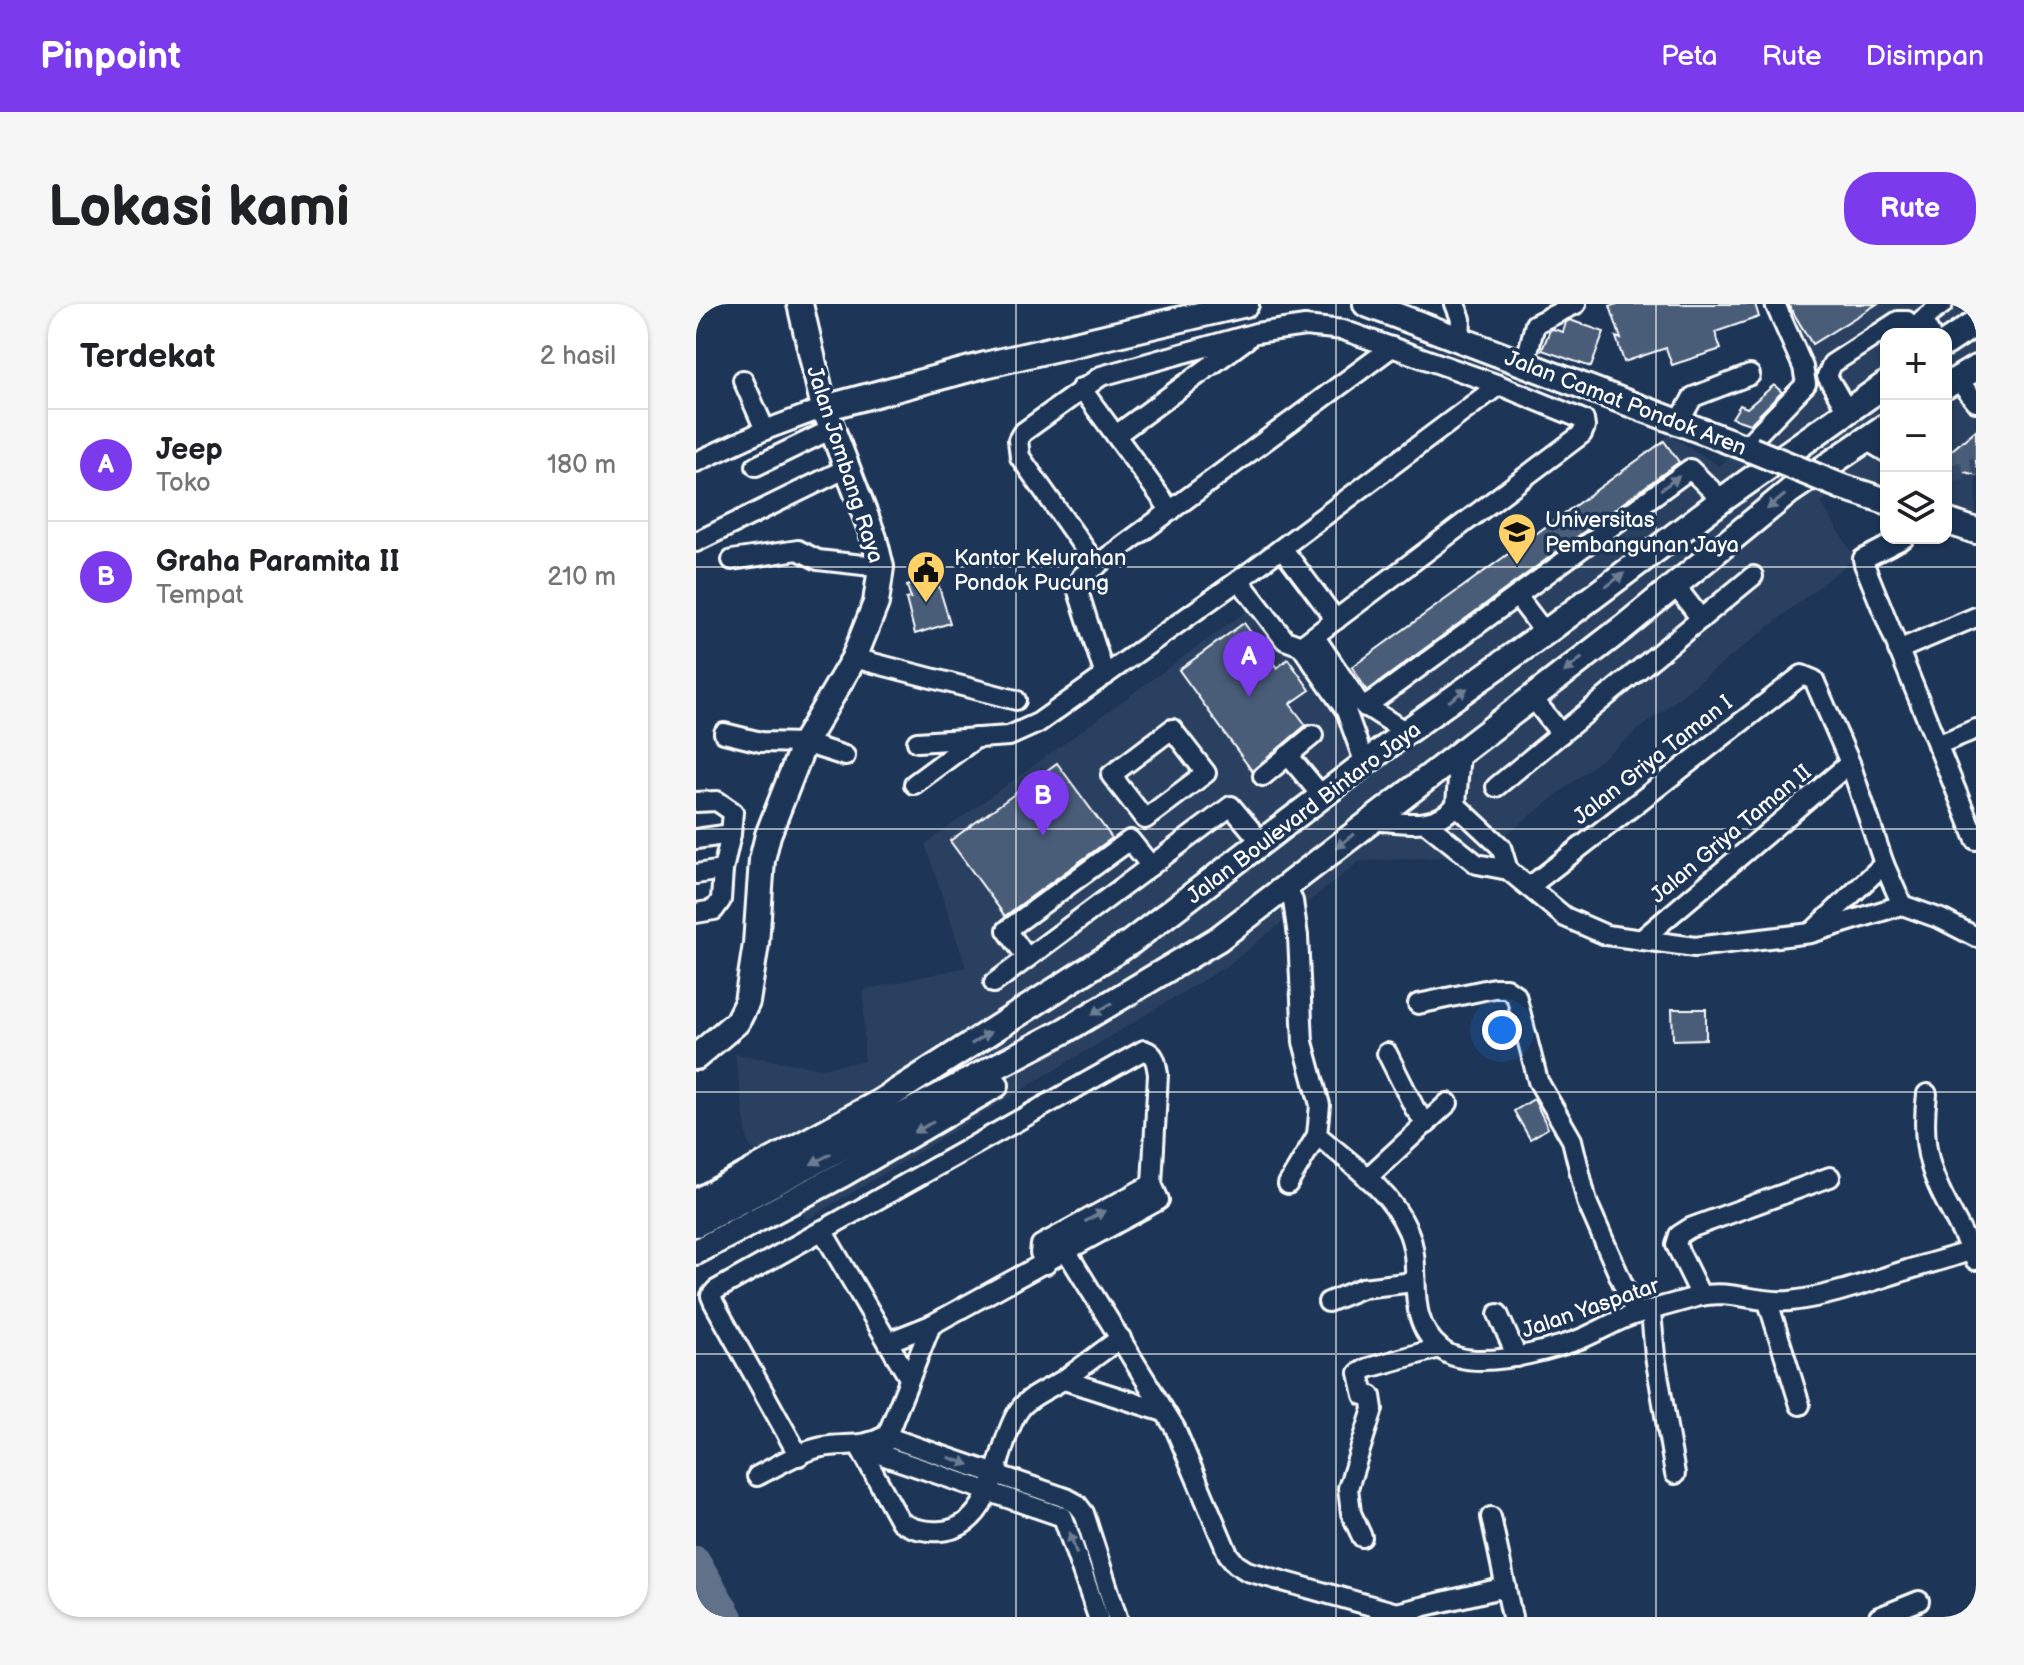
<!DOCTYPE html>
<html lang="id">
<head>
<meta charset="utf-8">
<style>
  body { margin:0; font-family:"Balsamiq Sans",sans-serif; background:#f6f6f6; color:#202124 }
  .controls { position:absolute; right:24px; top:24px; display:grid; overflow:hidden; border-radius:16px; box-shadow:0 2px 6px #0004 }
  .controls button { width:72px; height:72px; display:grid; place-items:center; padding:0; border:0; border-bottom:2px solid #e0e0e0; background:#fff; color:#202124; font:40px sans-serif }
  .you { position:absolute; left:806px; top:726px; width:28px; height:28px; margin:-20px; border:6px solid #fff; border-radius:50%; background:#1a73e8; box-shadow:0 0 0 12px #1a73e833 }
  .badge { display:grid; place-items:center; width:52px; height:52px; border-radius:50%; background:#7c3aed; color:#fff; font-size:26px; font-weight:700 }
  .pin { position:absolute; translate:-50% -66px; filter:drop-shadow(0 2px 4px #0008) }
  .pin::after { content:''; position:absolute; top:42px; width:28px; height:24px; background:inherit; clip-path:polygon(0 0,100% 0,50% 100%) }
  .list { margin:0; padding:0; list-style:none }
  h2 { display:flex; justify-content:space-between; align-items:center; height:104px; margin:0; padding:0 32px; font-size:34px }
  h2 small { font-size:26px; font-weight:400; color:#757577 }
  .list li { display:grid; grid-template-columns:52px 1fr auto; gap:24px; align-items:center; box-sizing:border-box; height:112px; padding:0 32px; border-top:2px solid #e0e0e0 }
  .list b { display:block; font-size:30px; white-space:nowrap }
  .list p { margin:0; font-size:26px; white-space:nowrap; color:#757577 }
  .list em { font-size:26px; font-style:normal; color:#757577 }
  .icon { flex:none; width:44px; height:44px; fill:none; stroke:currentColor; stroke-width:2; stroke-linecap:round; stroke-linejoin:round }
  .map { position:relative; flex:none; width:1280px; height:1313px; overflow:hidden; border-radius:32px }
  header { display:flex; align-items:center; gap:48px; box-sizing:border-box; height:112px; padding:0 40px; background:#7c3aed; color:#fff }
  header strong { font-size:38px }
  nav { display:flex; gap:44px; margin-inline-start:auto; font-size:28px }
  .intro { display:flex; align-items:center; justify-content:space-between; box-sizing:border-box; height:192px; padding:0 48px }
  h1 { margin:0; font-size:56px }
  .button { padding:20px 36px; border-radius:32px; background:#7c3aed; color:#fff; font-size:28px; font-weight:700 }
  main { display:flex; gap:48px; padding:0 48px }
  aside { flex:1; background:#fff; border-radius:32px; box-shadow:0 2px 6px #0004 }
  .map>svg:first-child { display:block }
  .built { fill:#2a4161 }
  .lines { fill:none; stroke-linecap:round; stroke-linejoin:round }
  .river { stroke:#617289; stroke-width:28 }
  .building { fill:#4a5d79; stroke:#fff; stroke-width:2 }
  .minor-tunnel { stroke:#344968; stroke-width:18; stroke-dasharray:18 9; stroke-linecap:butt }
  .minor-casing { stroke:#fff; stroke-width:24 }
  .major-casing { stroke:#fff; stroke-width:30 }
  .minor { stroke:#1d3557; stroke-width:18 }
  .major { stroke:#1d3557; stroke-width:24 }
  .major-bridge-casing { stroke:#fff; stroke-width:30; stroke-linecap:butt }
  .major-bridge { stroke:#1d3557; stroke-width:24 }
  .oneway { fill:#6c7c92 }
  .grid { fill:none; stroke:#fff; stroke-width:2; stroke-opacity:0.55 }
  .labels { text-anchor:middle; stroke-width:7; stroke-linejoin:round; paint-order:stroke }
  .street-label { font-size:22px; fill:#fff; stroke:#1d3557 }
  .poi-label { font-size:22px; fill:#fff; stroke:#1d3557; text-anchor:start }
</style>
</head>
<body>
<header>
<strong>Pinpoint</strong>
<nav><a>Peta</a><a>Rute</a><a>Disimpan</a></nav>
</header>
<div class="intro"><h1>Lokasi kami</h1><a class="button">Rute</a></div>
<main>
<aside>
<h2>Terdekat<small>2 hasil</small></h2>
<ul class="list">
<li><span class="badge">A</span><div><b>Jeep</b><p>Toko</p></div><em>180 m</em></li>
<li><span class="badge">B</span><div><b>Graha Paramita II</b><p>Tempat</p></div><em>210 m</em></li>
</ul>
</aside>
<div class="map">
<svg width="1280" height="1313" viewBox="0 0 1280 1313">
  <rect width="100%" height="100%" fill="#1d3557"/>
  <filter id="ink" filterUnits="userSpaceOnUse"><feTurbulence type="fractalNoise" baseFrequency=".0125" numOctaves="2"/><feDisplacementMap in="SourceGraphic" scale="16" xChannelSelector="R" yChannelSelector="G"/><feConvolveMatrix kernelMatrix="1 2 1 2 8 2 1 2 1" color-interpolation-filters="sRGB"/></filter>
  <g filter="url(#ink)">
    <polygon class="built" points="1081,0 1280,0 1280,220 1250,212 1250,30 1190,30 1190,195 1147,183 1125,198 1159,254 785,551 664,557 532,661 111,916 52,839 39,750 125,764 168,757 168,686 270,663 229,540 555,304 623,386 974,131 1023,162 1113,95 1116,70"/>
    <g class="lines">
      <polyline class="river" points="0,1256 33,1313"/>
    </g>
    <g class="building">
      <polygon points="921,0 1059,0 1063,13 1019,28 1025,45 976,61 970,44 928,58 920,33 925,35 914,2"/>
      <polygon points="1092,0 1181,0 1116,40"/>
      <polygon points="874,16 908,28 895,63 846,46 854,26 857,25 867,28 870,18"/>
      <polygon points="1078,81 1086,88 1054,120 1036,114 1044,101 1051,104"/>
      <polygon points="1280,126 1280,171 1269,168 1250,180 1250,151"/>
      <polygon points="968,137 983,158 671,387 656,363"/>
      <polygon points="240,273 254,319 219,330 210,295 215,294 211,282"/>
      <polygon points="548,319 581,364 592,355 614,386 594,400 610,421 556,467 483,366"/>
      <polygon points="361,459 416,534 309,612 254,537"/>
      <polygon points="976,705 1010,705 1010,735 977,736"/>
      <polygon points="838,795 852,824 834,835 818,807"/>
    </g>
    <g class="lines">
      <polyline class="minor-tunnel" points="1250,172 1280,162"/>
      <defs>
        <g id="minor">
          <polyline points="759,0 765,15 764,36"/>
          <polyline points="1234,30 1226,16 1247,0"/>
          <polyline points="829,60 839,20 880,0"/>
          <polyline points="1261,75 1280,98"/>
          <polyline points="47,76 69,126"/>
          <polyline points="385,84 475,207"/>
          <polyline points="1151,107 1131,72 1136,60 1202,17 1211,17 1220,30"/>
          <polyline points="983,118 997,93 1054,71"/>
          <polyline points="420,131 551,35"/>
          <polyline points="1170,136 1190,148"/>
          <polyline points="1049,143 1110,80 1107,63 1079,0"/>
          <polyline points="0,158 69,126 128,104"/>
          <polyline points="60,162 136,125"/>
          <polyline points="1208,234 1167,255 1168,260 1280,536"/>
          <polyline points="0,238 151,164"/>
          <polyline points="586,244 640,316"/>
          <polyline points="36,256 102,246 122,256 185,263"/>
          <polyline points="401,262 324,153 322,136 326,129 405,72 560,29 609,22 647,26 803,81 888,116 889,123 886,130 605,342"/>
          <polyline points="543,276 589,336 605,342 650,407 669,460"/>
          <polyline points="978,280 1005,315"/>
          <polyline points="821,292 849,329"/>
          <polyline points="619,333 662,397 710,428"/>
          <polyline points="1202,346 1280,313"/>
          <polyline points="158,354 320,396"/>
          <polyline points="409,372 382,287 382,279 386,272 696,43"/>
          <polyline points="836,393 865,430"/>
          <polyline points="669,403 994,165 1026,196"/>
          <polygon points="476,425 510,469 449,515 415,471"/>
          <polyline points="28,429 65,438 108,439 149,452"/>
          <polyline points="221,438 313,432 342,419 543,276 803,81"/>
          <polyline points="1241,441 1280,425"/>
          <polyline points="592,451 626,492"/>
          <polyline points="567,472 617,431"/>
          <polyline points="218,480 280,434"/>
          <polyline points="800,483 1057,272"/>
          <polyline points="0,498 21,497 37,508 35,530 27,566 25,596 18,606 0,609"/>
          <polyline points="760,501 805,543 812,566"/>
          <path d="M676 516C706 518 738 527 760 501L764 448"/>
          <polyline points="731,520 781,560 812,566 869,613 910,631 999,643 1115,629 1206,601 1245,615 1280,633"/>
          <polyline points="0,535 35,530"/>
          <polyline points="0,570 27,566"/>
          <polyline points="833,583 1106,371 1118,376 1154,459 1188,560 1206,601"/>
          <path d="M590 584 597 597 602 632 607 738 624 801 621 831C653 858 695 887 712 927 729 967 705 1012 745 1045 774 1069 847 1048 879 1037 900 1030 919 1016 940 1010 961 1004 983 998 1004 992 1034 985 1063 1000 1094 997 1133 993 1173 978 1211 966 1234 959 1257 953 1280 945"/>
          <polyline points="1117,627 1188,560"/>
          <polyline points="945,636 1154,459"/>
          <polyline points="331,654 311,626 434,536 455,562"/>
          <polyline points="298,679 535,502 566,539"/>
          <polyline points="722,700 798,684 810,684 820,691 842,777 876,836 891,898 940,1010"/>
          <polyline points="691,749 719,805 731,820"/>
          <path d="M1231 790C1221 869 1250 890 1279 956"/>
          <polyline points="671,874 752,799"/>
          <polyline points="592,880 621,831"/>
          <polyline points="126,926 213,1074"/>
          <polyline points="371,948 479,1124 532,1250 540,1260 551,1267 715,1313"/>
          <polyline points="350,960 344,949 345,941 456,880"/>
          <polyline points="1005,992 980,941 983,931 994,924 1134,873"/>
          <polyline points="632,998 666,984 718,978"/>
          <polyline points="1072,998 1104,1101"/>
          <polyline points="955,1008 959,1052 979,1170"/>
          <polyline points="802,1010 821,1053"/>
          <polyline points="368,1076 468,1108"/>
          <polyline points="177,1139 183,1150 367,1213 402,1313"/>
          <path d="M163 1142 204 1217C216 1226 229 1228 245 1227 302 1223 299 1138 324 1105 334 1091 356 1084 370 1074 389 1061 406 1047 425 1034"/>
          <polyline points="186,1144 235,1021"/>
          <path d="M103 1152 18 999 15 992 20 986 448 746C460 750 460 759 462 770L456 880 463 896 235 1021 192 1038"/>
          <path d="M61 1172C81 1162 105 1147 126 1143 150 1139 168 1144 189 1132L370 1194 381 1200 388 1209 421 1313"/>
          <polyline points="795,1213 816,1313"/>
          <polyline points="666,1233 655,1209 652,1184 677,1105 675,1092 668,1091 663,1069 672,1064 743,1044"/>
          <polyline points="700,1309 810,1283"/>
          <polyline points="1183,1313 1223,1297"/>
        </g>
        <g id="major">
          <polyline points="670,0 1056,146"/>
          <polyline points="1250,39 1280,19"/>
          <polyline points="1250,82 1280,64"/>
          <polyline points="128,104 289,61 550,0"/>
          <polyline points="1144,182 1190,197"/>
          <polyline points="1250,217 1280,227"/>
          <polyline points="0,753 41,718 51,698 60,640 66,556 72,531 108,439 158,354 180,299 185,263 178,234 128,104 104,0"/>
          <polyline points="0,898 184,798 435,638 710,428 857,323 1026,196 1190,80"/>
          <polyline points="0,920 368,727 522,635 928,323 1094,187 1190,122"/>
          <polyline points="0,948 147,870 300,781"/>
        </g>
      </defs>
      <use href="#minor" class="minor-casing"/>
      <use href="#major" class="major-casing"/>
      <use href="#minor" class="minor"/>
      <use href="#major" class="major"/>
      <defs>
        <polyline id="major-bridge" points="1056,146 1144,182"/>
      </defs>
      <use href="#major-bridge" class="major-bridge-casing"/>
      <use href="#major-bridge" class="major-bridge"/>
    </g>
    <defs><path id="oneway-solid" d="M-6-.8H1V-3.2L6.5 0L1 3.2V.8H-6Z" transform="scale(2)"/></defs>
    <g class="oneway">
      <use href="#oneway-solid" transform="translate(974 179) rotate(-36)"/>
      <use href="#oneway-solid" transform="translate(1080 198) rotate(141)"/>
      <use href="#oneway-solid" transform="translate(919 276) rotate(-37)"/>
      <use href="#oneway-solid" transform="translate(877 361) rotate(141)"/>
      <use href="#oneway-solid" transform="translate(762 391) rotate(-36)"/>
      <use href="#oneway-solid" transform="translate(649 537) rotate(141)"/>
      <use href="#oneway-solid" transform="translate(406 705) rotate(150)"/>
      <use href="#oneway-solid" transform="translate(285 734) rotate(-32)"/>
      <use href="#oneway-solid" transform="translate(228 823) rotate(150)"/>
      <use href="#oneway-solid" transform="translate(125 855) rotate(153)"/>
      <use href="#oneway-solid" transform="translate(399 912) rotate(-29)"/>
      <use href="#oneway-solid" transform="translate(263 1157) rotate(19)"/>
      <use href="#oneway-solid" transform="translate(377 1239) rotate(-108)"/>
    </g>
  </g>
  <path class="grid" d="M320 0V1313M640 0V1313M960 0V1313M0 263H1280M0 525H1280M0 788H1280M0 1050H1280"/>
  <defs>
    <symbol id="university-pin" viewBox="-11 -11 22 30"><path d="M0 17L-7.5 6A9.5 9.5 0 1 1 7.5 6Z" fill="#ffd166" stroke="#1d3557"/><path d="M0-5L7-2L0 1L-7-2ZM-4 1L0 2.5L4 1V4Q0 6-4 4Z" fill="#111"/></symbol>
    <symbol id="civic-pin" viewBox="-11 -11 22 30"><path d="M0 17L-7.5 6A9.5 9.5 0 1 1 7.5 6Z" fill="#ffd166" stroke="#1d3557"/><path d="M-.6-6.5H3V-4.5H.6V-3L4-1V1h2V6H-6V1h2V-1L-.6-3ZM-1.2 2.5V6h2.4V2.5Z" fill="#111"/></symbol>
  </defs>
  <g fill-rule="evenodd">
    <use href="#university-pin" x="799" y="206" width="44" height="60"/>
    <use href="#civic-pin" x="208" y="244" width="44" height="60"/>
  </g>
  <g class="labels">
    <g class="street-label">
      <text transform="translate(930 98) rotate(21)" y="8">Jalan Camat Pondok Aren</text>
      <text transform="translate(150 160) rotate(72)" y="8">Jalan Jombang Raya</text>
      <text transform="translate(956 455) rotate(-38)" y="8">Jalan Griya Taman I</text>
      <text transform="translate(607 508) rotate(-37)" y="8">Jalan Boulevard Bintaro Jaya</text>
      <text transform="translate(1034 529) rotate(-40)" y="8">Jalan Griya Taman II</text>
      <text transform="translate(894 1003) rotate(-19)" y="8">Jalan Yaspatar</text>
    </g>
    <g class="poi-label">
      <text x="849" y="223">Universitas<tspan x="849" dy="25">Pembangunan Jaya</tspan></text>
      <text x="258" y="261">Kantor Kelurahan<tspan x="258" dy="25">Pondok Pucung</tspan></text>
    </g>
  </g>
</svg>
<div class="controls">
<button>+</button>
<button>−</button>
<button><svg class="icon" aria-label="layers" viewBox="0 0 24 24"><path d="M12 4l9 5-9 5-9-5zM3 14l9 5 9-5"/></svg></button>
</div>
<div class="you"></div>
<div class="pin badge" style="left:553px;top:393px">A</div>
<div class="pin badge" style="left:347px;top:532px">B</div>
</div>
</main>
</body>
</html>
